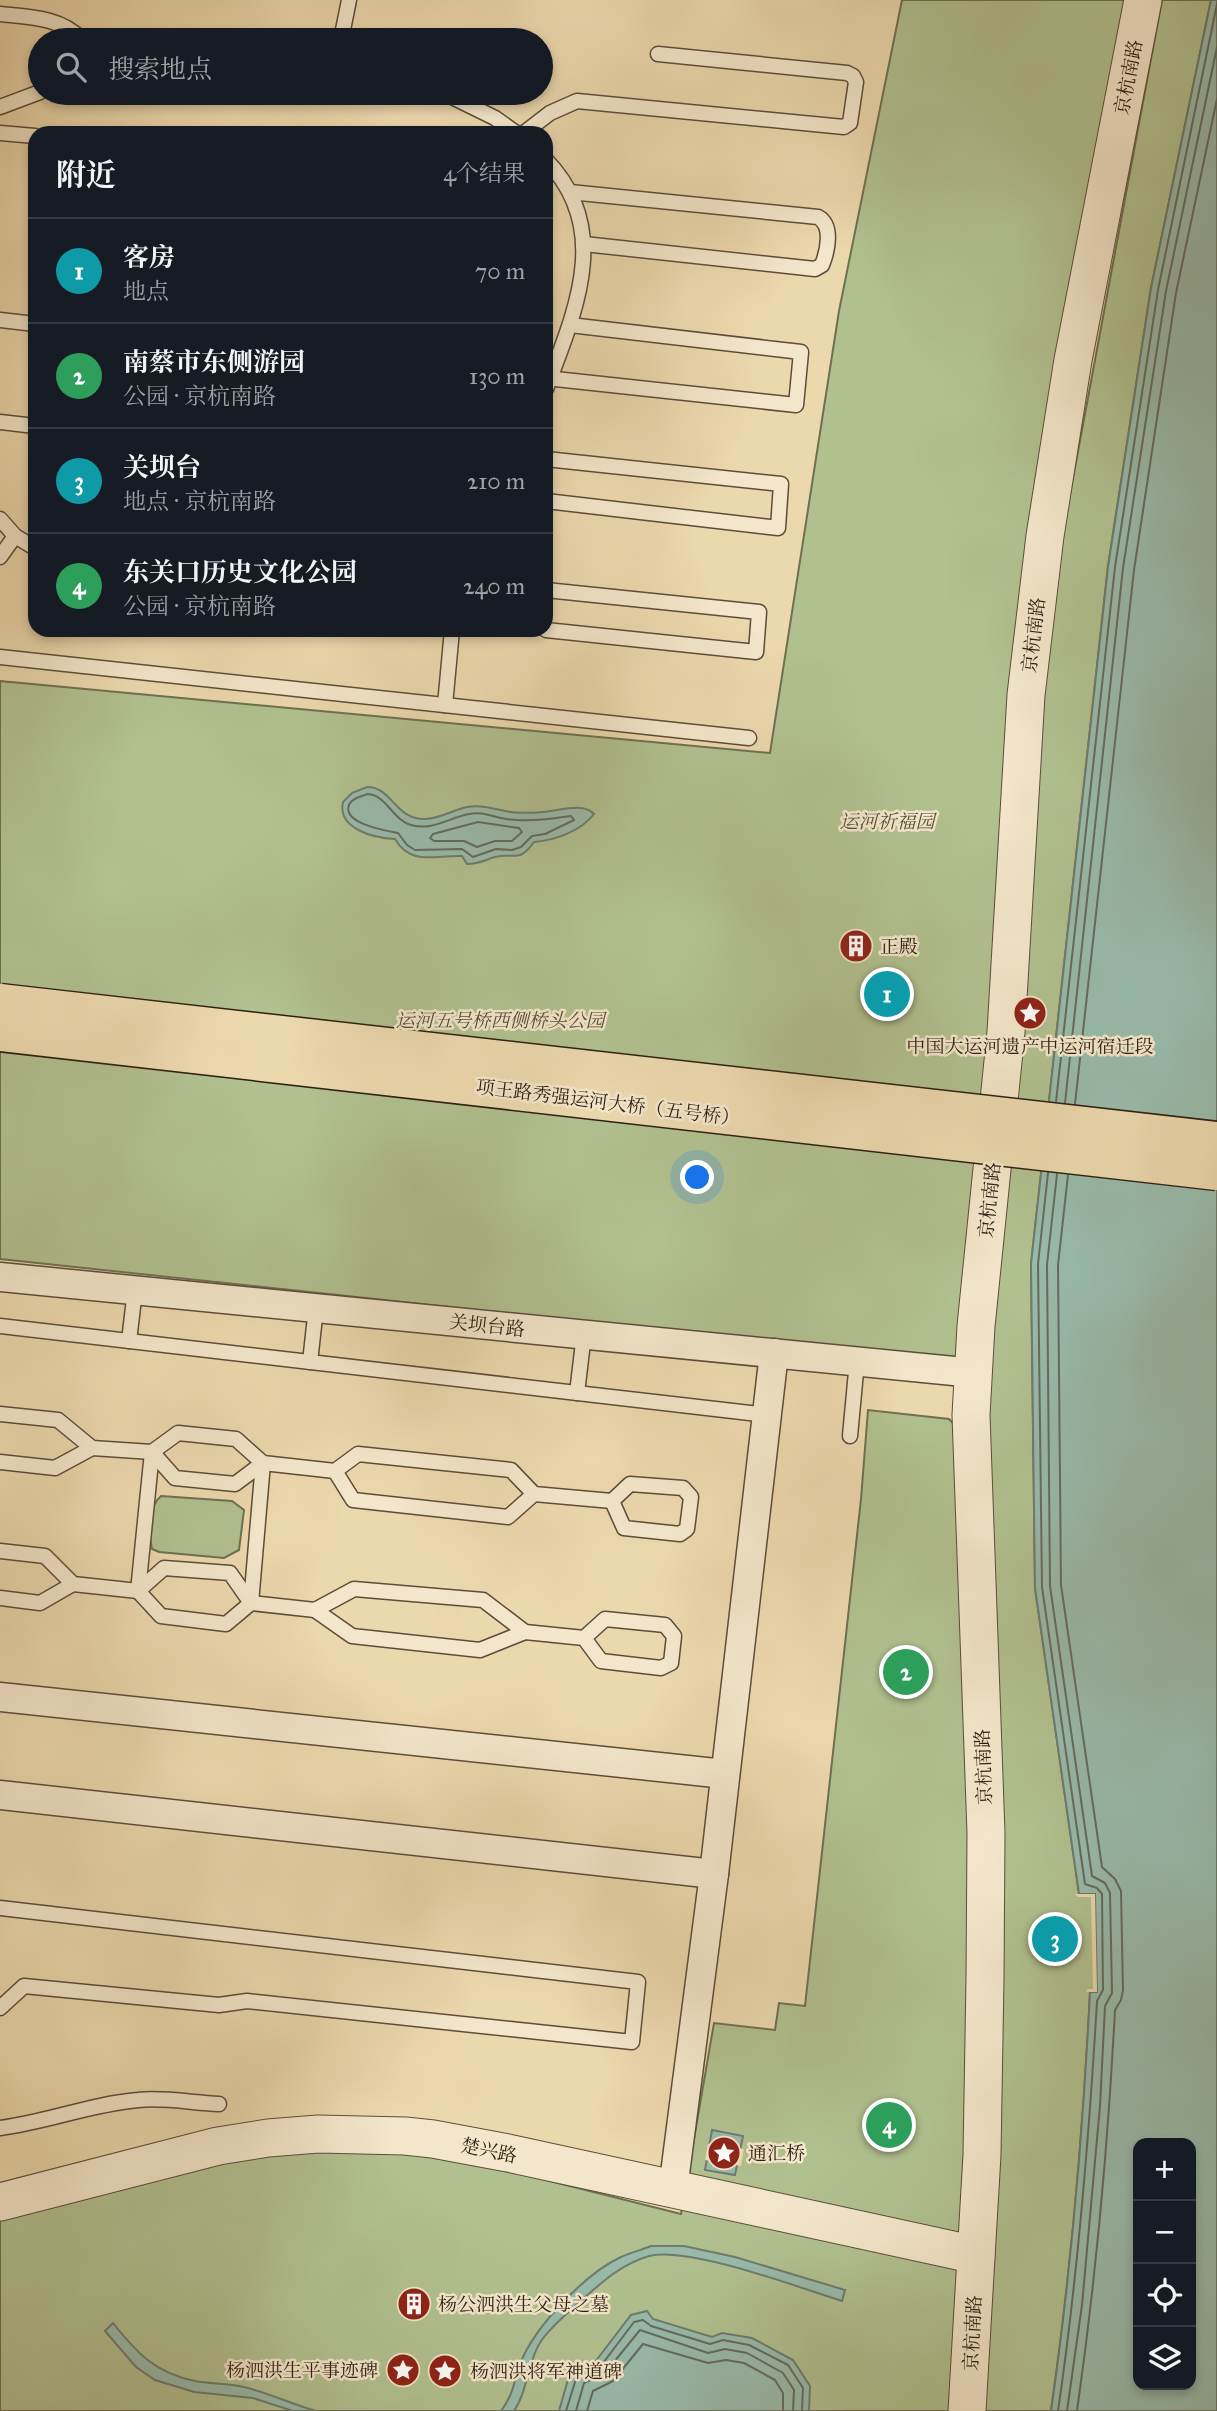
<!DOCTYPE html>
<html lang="zh">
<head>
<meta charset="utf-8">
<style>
  body { margin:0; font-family:"IM FELL Great Primer","Noto Serif SC",serif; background:#242831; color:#f1f3f6 }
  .controls { position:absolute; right:21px; bottom:21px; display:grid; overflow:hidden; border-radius:14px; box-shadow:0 4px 10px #0003 }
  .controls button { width:63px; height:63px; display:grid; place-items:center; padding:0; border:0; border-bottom:2px solid #363941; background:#171b24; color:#f1f3f6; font:35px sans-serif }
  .you { position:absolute; left:698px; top:1178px; width:24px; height:24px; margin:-18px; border:5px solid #fff; border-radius:50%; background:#1a73e8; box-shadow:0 0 0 10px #1a73e833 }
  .badge { display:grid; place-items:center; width:46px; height:46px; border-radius:50%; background:#2563eb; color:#fff; font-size:23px; font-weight:700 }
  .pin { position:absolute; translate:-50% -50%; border:4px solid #fff; box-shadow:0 2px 7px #0006 }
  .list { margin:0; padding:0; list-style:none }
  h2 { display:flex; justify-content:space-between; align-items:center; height:91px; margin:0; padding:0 28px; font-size:30px }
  h2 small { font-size:23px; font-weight:400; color:#9ea1a6 }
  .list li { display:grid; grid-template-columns:46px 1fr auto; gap:21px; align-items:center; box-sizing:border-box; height:105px; padding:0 28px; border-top:2px solid #363941 }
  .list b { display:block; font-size:26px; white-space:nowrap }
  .list p { margin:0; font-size:23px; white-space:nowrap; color:#9ea1a6 }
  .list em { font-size:23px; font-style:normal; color:#9ea1a6 }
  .icon { flex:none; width:38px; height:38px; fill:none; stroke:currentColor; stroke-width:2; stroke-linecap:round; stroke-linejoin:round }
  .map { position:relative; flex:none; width:1217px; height:2411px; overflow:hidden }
  .search { position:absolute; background:#171b24; box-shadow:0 4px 10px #0003; left:28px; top:28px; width:525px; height:77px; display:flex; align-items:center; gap:18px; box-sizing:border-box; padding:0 24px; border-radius:38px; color:#9ea1a6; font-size:26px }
  .panel { position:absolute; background:#171b24; box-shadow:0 4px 10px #0003; left:28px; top:126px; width:525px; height:511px; border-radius:21px }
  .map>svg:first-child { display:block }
  .green { fill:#b1c08f; stroke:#6e7051; stroke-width:2 }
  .water { fill:#99baaa; stroke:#6d7c6e; stroke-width:2; fill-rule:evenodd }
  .pier { fill:#ecd8ad }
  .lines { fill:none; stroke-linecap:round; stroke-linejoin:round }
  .shore { stroke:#626c5e; stroke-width:2 }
  .service-casing { stroke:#5c4d3a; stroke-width:17 }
  .minor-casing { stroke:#5c4d3a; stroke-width:31 }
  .tertiary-casing { stroke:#5c4d3a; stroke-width:39 }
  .service { stroke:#f3e6ca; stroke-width:14 }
  .minor { stroke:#f3e6ca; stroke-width:28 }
  .tertiary { stroke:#f3e6ca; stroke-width:37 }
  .primary-bridge-casing { stroke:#2c1f13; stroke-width:41; stroke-linecap:butt }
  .primary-bridge { stroke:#ecd8ad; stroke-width:38 }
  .labels { text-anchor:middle; stroke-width:5; stroke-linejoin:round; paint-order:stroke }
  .street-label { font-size:19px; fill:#2c1f13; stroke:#f3e6ca }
  .park-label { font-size:19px; font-style:italic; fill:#544f38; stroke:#f3e6ca }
  .poi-label { font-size:19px; fill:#2c1f13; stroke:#f3e6ca; text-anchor:start }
</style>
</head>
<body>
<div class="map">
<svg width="1217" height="2411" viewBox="0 0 1217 2411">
  <rect width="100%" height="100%" fill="#ecd8ad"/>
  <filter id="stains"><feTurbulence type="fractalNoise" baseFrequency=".00286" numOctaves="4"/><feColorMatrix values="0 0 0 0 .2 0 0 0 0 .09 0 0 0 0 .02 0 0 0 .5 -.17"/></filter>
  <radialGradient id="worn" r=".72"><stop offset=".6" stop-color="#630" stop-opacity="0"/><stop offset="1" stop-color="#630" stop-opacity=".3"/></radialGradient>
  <g class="green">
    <polygon points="902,0 1129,0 1087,227 966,1345 955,1361 0,1259 0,681 770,753 839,311"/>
    <path d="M1162 0H1211L1151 288 1108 566 1031 1264 1035 1588 1079 1893 1095 1894 1097 1992 1090 1993C1083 2133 1071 2272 1051 2411H0V2220L286 2147 454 2157 681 2214 714 2023 775 2030 779 2003 805 2006 861 1499 868 1410 949 1419 962 1433 986 1411 1046 658 1063 532Z"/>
    <path d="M161 1496 232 1501 244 1510 239 1550 224 1558 159 1552 152 1549C148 1532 148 1507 161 1496Z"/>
  </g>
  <g class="water">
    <path d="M1211 0H1217V2411H1051C1071 2272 1083 2133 1090 1992H1097L1095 1894H1079L1035 1588 1031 1264 1108 567 1151 288ZM1138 2143H1191V2385H1138Z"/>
    <path d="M367 787C393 787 394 820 426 819 441 818 453 810 467 807 481 805 492 808 505 811 517 814 531 813 543 812 559 811 583 802 594 814 581 831 556 840 534 842 518 864 515 852 495 857 485 860 479 864 467 864L462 856C434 855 411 866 395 839 374 838 337 829 343 802L352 793Z"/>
    <polygon points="712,2130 743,2136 735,2175 705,2170"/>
    <path d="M651 2246H684L735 2257 845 2290 842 2301C800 2288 689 2246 649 2256 622 2264 603 2281 583 2299 568 2313 552 2325 541 2341 527 2362 528 2391 514 2411H501C517 2389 513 2377 523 2357 539 2323 586 2273 621 2257 630 2253 641 2250 651 2246Z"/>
    <polygon points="647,2311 653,2319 712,2337 722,2333 752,2338 793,2360 810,2386 809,2411 559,2411 569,2376 576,2368 595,2362 631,2315"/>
    <path d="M113 2323C137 2353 155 2373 195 2381 211 2384 228 2383 244 2387 269 2393 291 2404 316 2411H293L253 2398 194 2392 155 2380 136 2367 105 2331Z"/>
  </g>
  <g class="pier">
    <polygon points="1075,1894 1095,1894 1097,1992 1086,1992 1088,1989 1093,1989 1091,1897 1078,1897"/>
    <polygon points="708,2144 744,2149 741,2166 705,2160"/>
  </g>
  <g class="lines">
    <g class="shore">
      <path d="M368 794C386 795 393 820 411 825 432 831 449 818 469 814 482 811 493 817 506 819 527 822 550 819 571 816L574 820 545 834 532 836 521 847 512 850 496 849 473 857 462 849 415 850 407 845 398 833C388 831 342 824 349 805 352 798 362 796 368 794Z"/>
      <polygon points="478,822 519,828 522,832 512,841 495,841 477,847 464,841 434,841 430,838 433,834"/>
      <polyline points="1056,1102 1115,567 1158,290 1217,4"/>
      <polyline points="1065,1103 1123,568 1166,291 1217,47"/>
      <polyline points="1075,1104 1134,570 1176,293 1217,99"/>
      <path d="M1048 1173 1038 1264 1042 1587 1085 1884 1097 1888 1102 1894 1103 1990 1097 2001C1089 2138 1078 2275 1058 2411"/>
      <polyline points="1057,1174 1047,1265 1050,1586 1092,1876 1105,1883 1110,1893 1112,1993 1105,2006 1100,2106 1082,2305 1067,2411"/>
      <path d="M1068 1175 1058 1265 1061 1585 1102 1867 1115 1879 1121 1891 1123 1990 1121 2000 1115 2010C1108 2145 1096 2278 1077 2411"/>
      <polygon points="721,2139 734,2143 730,2164 728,2167 716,2165 714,2162 717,2141"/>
      <polyline points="566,2411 576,2379 580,2374 600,2367 634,2322 643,2320 651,2326 710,2344 723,2340 749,2345 788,2365 803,2388 802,2411"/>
      <polyline points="576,2411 584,2383 605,2373 640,2330 708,2353 725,2349 747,2353 783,2373 794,2390 793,2411"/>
      <polyline points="587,2411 593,2391 613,2381 643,2344 708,2363 726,2360 744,2363 775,2380 783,2393 783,2411"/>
    </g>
    <defs>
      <g id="service">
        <path d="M0 14C29 17 61 17 82 40"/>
        <polyline points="341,40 349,0"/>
        <polyline points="444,93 495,118 516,133"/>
        <polyline points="0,107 40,92"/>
        <polyline points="0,133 35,136"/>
        <polyline points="524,133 550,113 577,101 844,127 850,123 856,82 853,76 847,73 658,54"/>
        <path d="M546 160C613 229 575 312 546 389"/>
        <path d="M570 192 818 217C833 225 828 250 822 265L815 269 584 244"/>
        <polyline points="0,320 35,324"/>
        <polyline points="546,378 796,405 801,352 570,325"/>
        <polyline points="0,422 35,426"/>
        <polyline points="546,459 781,484 778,528 546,501"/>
        <polyline points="0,519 15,536 35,548"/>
        <polyline points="0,557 15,536"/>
        <polyline points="546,590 759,612 756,652 546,630"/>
        <polyline points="0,657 749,738"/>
        <polyline points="445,705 452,630"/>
        <polyline points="0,1326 767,1415"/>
        <polyline points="129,1341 135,1290"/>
        <polyline points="310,1362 316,1308"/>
        <polyline points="577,1393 584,1334"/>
        <polyline points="0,1414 58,1420 92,1448 152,1452 178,1433 236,1439 263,1463 335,1471 358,1454 511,1470 534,1494 612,1501"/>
        <polyline points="850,1436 857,1361"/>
        <polyline points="152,1452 138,1591 161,1616 226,1624 251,1603 263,1463"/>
        <polyline points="152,1452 175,1478 235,1484 263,1463"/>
        <polyline points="0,1462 55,1468 92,1448"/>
        <polyline points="335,1471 353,1500 508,1517 534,1494"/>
        <polygon points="630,1484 683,1488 691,1497 687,1529 680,1534 624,1528 612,1501"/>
        <polyline points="0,1551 45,1556 73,1584 138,1591 164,1568 230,1573 251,1603 315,1610 354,1589 483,1600 525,1632 584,1638 601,1661 661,1668 671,1663 674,1636 665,1625 605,1619 584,1638"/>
        <polyline points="0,1598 40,1603 73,1584"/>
        <polyline points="315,1610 352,1636 480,1650 525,1632"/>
        <polyline points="0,1908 638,1982 632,2042 247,2001 219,2005 24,1986 0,2008"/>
        <path d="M0 2128C47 2122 91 2104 138 2100 164 2097 193 2103 219 2104"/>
      </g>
      <g id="minor">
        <polyline points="0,1277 974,1373"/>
        <polyline points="0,1697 725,1774"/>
        <polyline points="0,1795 714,1874"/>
        <polyline points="673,2189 714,1874 774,1353"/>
      </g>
      <g id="tertiary">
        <polyline points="0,2202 218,2146 268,2138 318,2134 405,2136 433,2139 508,2153 976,2255"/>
        <polyline points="967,2411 982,2155 985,1978 986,1833 971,1415 976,1326 1006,1032 1026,695 1045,536 1073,360 1143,0"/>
      </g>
    </defs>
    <use href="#service" class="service-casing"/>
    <use href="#minor" class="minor-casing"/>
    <use href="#tertiary" class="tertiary-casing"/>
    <use href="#service" class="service"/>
    <use href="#minor" class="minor"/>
    <use href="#tertiary" class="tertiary"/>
    <defs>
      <g id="primary-bridge">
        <polyline points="0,1003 1217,1141"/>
        <polyline points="0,1032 1217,1171"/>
      </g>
    </defs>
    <use href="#primary-bridge" class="primary-bridge-casing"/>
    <use href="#primary-bridge" class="primary-bridge"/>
  </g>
  <defs>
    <symbol id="building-disc" viewBox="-11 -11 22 22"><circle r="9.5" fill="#8f2418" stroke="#f3e6ca"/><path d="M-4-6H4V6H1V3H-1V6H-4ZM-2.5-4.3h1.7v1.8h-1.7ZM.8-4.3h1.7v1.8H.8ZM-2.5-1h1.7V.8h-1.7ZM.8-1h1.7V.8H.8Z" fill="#fff"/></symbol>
    <symbol id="sight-disc" viewBox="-11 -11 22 22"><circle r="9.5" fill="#8f2418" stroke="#f3e6ca"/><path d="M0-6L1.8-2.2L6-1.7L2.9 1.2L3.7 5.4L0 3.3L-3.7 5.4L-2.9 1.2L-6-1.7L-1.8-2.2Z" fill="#fff"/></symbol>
  </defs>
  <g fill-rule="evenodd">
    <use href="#building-disc" x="837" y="927" width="38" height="38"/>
    <use href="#sight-disc" x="1011" y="994" width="38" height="38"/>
    <use href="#sight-disc" x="705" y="2134" width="38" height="38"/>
    <use href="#building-disc" x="395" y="2285" width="38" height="38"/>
    <use href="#sight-disc" x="384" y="2351" width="38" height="38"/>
    <use href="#sight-disc" x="426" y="2352" width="38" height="38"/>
  </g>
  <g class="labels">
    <g class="street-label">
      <text transform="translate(1128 77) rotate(-79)" y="7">京杭南路</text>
      <text transform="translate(1033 635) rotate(-83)" y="7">京杭南路</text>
      <text transform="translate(608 1102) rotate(7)" y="7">项王路秀强运河大桥（五号桥）</text>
      <text transform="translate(989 1200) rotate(-84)" y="7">京杭南路</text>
      <text transform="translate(487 1325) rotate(6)" y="7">关坝台路</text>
      <text transform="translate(983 1767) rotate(-92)" y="7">京杭南路</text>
      <text transform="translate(489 2150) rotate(12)" y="7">楚兴路</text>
      <text transform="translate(972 2333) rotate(-87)" y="7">京杭南路</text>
    </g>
    <g class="park-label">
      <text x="887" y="828">运河祈福园</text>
      <text x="500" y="1027">运河五号桥西侧桥头公园</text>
    </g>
    <g class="poi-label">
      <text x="880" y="953">正殿</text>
      <text x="1030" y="1053" text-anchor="middle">中国大运河遗产中运河宿迁段</text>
      <text x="748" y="2160">通汇桥</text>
      <text x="438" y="2311">杨公泗洪生父母之墓</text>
      <text x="378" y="2377" text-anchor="end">杨泗洪生平事迹碑</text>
      <text x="470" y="2378">杨泗洪将军神道碑</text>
    </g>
  </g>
  <rect width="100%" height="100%" filter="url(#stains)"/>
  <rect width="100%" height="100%" fill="url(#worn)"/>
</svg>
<div class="controls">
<button>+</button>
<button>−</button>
<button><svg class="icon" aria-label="locate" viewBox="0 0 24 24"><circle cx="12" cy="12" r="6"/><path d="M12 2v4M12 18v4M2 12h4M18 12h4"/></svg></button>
<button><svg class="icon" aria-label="layers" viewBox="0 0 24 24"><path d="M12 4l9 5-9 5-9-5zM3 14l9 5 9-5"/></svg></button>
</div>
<div class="you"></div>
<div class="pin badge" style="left:887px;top:994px;background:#0f9aa8">1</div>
<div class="pin badge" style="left:906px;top:1672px;background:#2e9e5b">2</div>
<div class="pin badge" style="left:1055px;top:1939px;background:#0f9aa8">3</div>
<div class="pin badge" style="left:889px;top:2125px;background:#2e9e5b">4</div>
<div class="search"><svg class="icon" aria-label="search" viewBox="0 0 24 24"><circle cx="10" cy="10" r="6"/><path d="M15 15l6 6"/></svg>搜索地点</div>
<section class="panel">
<h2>附近<small>4个结果</small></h2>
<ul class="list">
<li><span class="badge" style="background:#0f9aa8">1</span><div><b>客房</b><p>地点</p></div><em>70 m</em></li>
<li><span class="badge" style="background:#2e9e5b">2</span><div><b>南蔡市东侧游园</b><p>公园 · 京杭南路</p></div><em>130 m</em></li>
<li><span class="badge" style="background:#0f9aa8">3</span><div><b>关坝台</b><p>地点 · 京杭南路</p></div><em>210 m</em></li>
<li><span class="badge" style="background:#2e9e5b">4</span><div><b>东关口历史文化公园</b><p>公园 · 京杭南路</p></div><em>240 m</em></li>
</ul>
</section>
</div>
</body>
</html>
